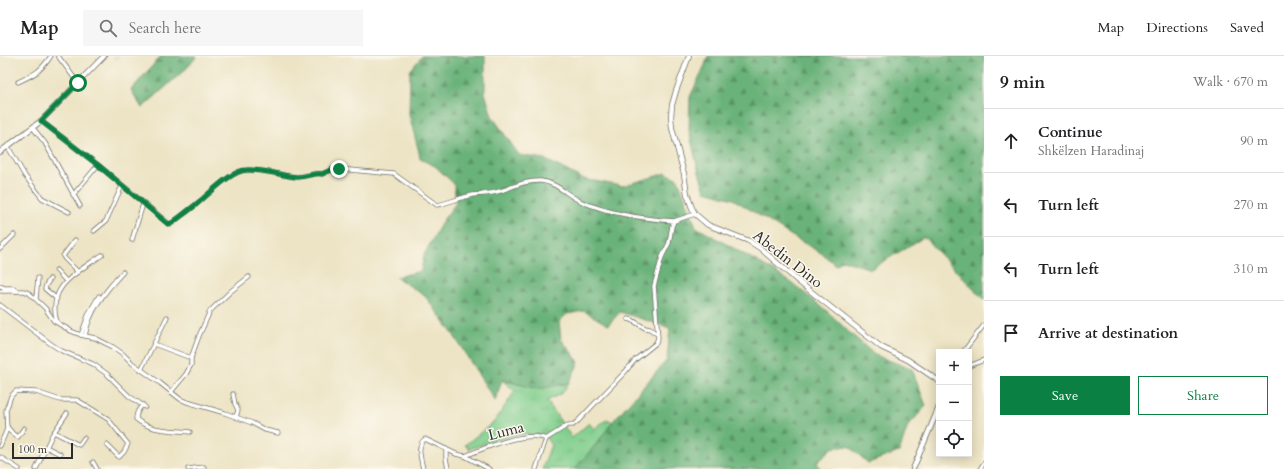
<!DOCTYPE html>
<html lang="en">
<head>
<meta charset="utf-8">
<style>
  body { margin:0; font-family:Cardo,serif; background:#f6f6f6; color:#202124 }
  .controls { position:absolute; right:12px; bottom:12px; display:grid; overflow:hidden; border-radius:0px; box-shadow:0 2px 10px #0003 }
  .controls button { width:36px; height:36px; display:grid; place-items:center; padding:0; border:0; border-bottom:1px solid #e0e0e0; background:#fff; color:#202124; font:20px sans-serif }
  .scale { position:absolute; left:12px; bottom:10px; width:61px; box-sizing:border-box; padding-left:4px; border:2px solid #2b2b2b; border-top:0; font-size:11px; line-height:14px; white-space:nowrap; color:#2b2b2b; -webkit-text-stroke:3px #fbf7ec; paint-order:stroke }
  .stop { position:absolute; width:12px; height:12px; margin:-9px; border:3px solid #0b8043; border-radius:50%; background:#fff }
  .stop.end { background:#0b8043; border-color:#fff; box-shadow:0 1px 4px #0008 }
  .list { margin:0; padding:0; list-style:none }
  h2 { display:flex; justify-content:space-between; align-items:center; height:52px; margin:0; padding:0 16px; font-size:17px }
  h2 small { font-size:13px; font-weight:400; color:#757577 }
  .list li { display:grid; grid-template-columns:26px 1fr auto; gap:12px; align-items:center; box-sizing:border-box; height:64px; padding:0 16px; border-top:1px solid #e0e0e0 }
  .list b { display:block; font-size:15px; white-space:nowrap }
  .list p { margin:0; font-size:13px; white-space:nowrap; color:#757577 }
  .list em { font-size:13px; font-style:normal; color:#757577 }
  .actions { display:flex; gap:8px; padding:12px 16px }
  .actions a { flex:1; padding:9px 0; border:1px solid #0b8043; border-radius:0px; text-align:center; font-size:14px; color:#0b8043 }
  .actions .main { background:#0b8043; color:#fff }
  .icon { flex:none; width:22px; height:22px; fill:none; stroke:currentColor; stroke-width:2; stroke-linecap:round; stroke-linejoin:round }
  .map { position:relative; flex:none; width:984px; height:413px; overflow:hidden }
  header { display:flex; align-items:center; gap:24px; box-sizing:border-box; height:56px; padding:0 20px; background:#fff; border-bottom:1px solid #e0e0e0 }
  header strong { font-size:19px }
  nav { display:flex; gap:22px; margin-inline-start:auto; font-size:14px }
  .search { width:280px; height:36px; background:#f6f6f6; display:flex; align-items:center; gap:10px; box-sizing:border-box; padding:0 14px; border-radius:0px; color:#757577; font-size:15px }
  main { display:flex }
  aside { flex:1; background:#fff }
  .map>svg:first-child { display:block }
  .grass { fill:url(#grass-tufts); stroke:#567d5c }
  .forest { fill:url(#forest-firs); stroke:#4a6e52 }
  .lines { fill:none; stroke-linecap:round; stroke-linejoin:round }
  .stream { stroke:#4ab2c8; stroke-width:1 }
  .minor-casing { stroke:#6f6c61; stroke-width:5 }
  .tertiary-casing { stroke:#6f6c61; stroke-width:6 }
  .minor { stroke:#fff; stroke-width:3.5 }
  .tertiary { stroke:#fff; stroke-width:4.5 }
  .route { stroke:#0b8043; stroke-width:5 }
  .labels { text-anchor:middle; stroke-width:3; stroke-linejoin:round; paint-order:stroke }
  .street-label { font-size:15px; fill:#2b2b2b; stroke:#fbf7ec }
</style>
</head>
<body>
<header>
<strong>Map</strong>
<div class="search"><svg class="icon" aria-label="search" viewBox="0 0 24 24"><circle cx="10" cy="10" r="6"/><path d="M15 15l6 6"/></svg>Search here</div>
<nav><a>Map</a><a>Directions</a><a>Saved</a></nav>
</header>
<main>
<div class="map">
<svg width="984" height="413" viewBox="0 0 984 413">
  <defs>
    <pattern id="grass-tufts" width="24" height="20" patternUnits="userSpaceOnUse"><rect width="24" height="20" fill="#82cf8e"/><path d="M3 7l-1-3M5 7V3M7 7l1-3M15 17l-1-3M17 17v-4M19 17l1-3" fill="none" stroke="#70b27b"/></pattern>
    <pattern id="forest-firs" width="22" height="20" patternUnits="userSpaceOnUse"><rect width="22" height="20" fill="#69b279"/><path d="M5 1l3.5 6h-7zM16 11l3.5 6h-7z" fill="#579163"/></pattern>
  </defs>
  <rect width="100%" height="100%" fill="#fbf7ec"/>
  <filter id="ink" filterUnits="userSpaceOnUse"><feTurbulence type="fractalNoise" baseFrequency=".025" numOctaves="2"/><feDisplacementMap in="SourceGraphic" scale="8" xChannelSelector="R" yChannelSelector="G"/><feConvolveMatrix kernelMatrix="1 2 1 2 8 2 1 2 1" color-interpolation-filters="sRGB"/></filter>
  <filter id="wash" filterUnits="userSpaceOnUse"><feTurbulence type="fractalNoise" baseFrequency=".012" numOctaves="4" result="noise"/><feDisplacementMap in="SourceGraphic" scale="16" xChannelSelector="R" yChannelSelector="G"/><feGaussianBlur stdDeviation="0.9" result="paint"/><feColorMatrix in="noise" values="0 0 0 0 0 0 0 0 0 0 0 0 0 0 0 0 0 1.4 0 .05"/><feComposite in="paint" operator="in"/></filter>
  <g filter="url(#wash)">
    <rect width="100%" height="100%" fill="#ede4c5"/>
    <polygon class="grass" points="502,324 538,333 569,327 562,337 547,345 572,382 589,367 594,373 607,363 613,366 578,413 542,413 551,389 544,379 522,378 497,384 469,393 465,389 495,365 515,335"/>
    <g class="forest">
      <polygon points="161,0 197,0 187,12 142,52 131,34"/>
      <polygon points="422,0 485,0 485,37 492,60 519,99 544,103 583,123 623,130 666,117 678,123 696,171 767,211 792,227 828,256 849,276 875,299 912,313 926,350 908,370 899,396 868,407 849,390 832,392 817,406 820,413 575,413 597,387 614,364 667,304 670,272 620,256 608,269 584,255 567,258 559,266 561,283 579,306 569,327 538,333 502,324 495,345 453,278 425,240 396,221 421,215 424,199 443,164 456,147 454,128 435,110 420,103 419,96 409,59 410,15"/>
      <polygon points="708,0 984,0 984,244 924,181 871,213 843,204 836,209 821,197 792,180 733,143 705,135 698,113 689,75 690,41 705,9"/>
    </g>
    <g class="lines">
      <polyline class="stream" points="115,2 118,0"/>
    </g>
  </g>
  <g filter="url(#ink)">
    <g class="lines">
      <defs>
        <g id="minor">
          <polyline points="58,0 78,27"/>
          <path d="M18 26C35 18 40 16 51 0"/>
          <path d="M41 65 98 109 169 168 172 167C181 160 191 153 199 146 210 137 232 114 247 114 263 113 279 119 296 121 305 122 313 115 322 118L331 114 339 113 394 118 437 149C449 147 461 141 473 139 482 138 491 138 500 135 513 131 526 124 541 125 556 126 568 140 582 146 611 158 643 163 674 165"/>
          <polyline points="33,72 45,87 80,150"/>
          <polyline points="8,91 25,120 42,142 69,156"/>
          <polyline points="73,139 98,109"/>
          <polyline points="94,175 106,165 122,130"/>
          <polyline points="75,184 63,200 65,203 78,216"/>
          <polyline points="132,184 143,148"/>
          <polyline points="0,193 14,179"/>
          <polyline points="56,214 66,225"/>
          <polyline points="50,223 46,229 45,233 57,243"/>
          <polyline points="0,230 5,232 14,232 17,235"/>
          <polyline points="0,235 24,235 29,237 45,252 54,265 71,275 81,279 95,282 113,291 123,298 132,307 160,327 180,343 187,346 225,357 252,367 265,374 278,377"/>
          <polyline points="36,242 38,222"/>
          <polyline points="0,249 51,288 62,295 93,308 107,318 129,340 145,351"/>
          <polyline points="628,263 632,264 645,272 650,273 657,278"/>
          <path d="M57 266C46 230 78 216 102 199"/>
          <polyline points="81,279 89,257 99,240"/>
          <path d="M85 280C89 255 106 234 123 216"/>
          <polyline points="154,288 191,302"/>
          <polyline points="963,296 984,269"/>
          <polyline points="969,310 984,304"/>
          <polyline points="141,314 167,261"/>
          <polyline points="171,336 186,318 191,309 191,302 199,280 210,255 231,235 249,221"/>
          <polyline points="233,338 235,348 238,354 236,361"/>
          <path d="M143 349C138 353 136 357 136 363 149 375 172 374 190 376"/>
          <polyline points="7,371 13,378 18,381 24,372"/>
          <polyline points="54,376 79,389 84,382"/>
          <polyline points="546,383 568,369 573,369 578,365 625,316 635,304 656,287 658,282 654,230 662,201 669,187 672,170 674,165 695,158"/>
          <polyline points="0,390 7,373 6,354 11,340 16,335 36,336 60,344 77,344 108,363 128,388 124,396 119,401 107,389"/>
          <polyline points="46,391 60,398"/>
          <polyline points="446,393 446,402 448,413"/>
          <path d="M465 400C484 392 527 374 546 383L536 413"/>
          <polyline points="0,401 19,413"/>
          <polyline points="93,406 97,413"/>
          <polyline points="36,413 52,379 67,357"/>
          <polyline points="188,413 204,411"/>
          <path d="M423 413C421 403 416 389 425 383L456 398 465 400 489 413"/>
          <polyline points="980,413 984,407"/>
        </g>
        <g id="tertiary">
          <polyline points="689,0 676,35 672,49 671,61 672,72 684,118 687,138 692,152 695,158 708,169 749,185 760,192 799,226 881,291 908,304 939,325"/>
          <polyline points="0,96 41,65 104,0"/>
          <polyline points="913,413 939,351"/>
        </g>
      </defs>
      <use href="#minor" class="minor-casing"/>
      <use href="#tertiary" class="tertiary-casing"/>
      <use href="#minor" class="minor"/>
      <use href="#tertiary" class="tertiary"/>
    </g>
  </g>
  <g class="lines" filter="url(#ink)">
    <path class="route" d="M78 27 41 65 98 109 168 168 172 167C181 160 191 153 199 146 210 137 232 114 247 114 263 113 279 119 296 121 305 122 313 116 322 118L331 114 339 113"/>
  </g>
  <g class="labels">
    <g class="street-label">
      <text transform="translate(788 203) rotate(38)" y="5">Abedin Dino</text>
      <text transform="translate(506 375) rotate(-14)" y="5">Luma</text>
    </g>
  </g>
</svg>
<div class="controls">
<button>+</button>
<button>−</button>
<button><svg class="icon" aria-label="locate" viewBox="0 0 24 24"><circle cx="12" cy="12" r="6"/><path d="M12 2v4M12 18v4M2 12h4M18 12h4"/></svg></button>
</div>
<div class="scale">100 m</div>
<div class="stop" style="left:78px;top:27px"></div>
<div class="stop end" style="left:339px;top:113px"></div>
</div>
<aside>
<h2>9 min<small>Walk · 670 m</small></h2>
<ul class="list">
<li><svg class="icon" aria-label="ahead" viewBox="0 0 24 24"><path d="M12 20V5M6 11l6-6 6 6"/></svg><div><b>Continue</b><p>Shkëlzen Haradinaj</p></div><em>90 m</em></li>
<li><svg class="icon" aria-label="left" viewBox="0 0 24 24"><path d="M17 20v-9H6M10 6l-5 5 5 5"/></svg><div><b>Turn left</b></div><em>270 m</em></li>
<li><svg class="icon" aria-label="left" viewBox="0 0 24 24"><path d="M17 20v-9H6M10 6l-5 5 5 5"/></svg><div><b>Turn left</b></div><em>310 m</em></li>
<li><svg class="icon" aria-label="arrive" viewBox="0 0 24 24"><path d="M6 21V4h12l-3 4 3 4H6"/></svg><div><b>Arrive at destination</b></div></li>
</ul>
<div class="actions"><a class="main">Save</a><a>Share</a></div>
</aside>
</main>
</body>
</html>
